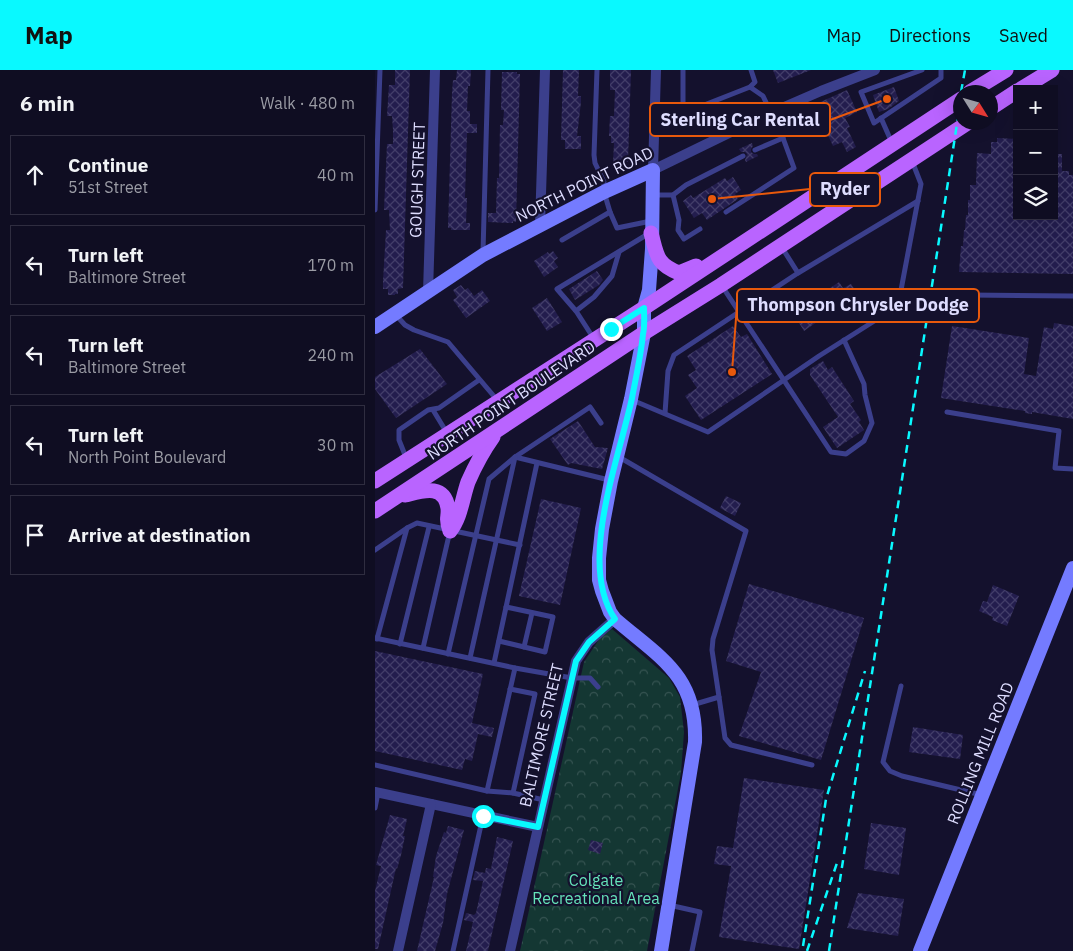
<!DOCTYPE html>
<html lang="en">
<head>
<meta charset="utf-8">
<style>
  body { margin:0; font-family:"IBM Plex Sans",sans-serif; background:#18162a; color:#f1f3f6 }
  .controls { position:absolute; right:15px; top:15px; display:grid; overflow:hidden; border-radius:0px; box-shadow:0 5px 20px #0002 }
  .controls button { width:45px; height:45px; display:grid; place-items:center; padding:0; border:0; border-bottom:1px solid #2f2d40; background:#0f0d22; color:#f1f3f6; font:25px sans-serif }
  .compass { position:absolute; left:578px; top:15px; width:45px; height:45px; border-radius:50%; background:#0f0d22; box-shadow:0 5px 20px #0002; rotate:127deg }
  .stop { position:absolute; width:15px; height:15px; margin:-11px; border:4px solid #09f9ff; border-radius:50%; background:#fff }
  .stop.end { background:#09f9ff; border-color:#fff; box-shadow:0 1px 5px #0008 }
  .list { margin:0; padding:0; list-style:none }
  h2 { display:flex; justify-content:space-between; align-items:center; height:65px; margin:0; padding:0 20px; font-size:21px }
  h2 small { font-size:16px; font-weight:400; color:#9b9ca5 }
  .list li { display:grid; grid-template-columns:32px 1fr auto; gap:15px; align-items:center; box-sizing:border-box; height:80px; margin:0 10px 10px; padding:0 10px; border:1px solid #2f2d40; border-radius:0px }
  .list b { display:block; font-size:19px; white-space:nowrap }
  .list p { margin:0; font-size:16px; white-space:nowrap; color:#9b9ca5 }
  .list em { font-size:16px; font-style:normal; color:#9b9ca5 }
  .icon { flex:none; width:28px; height:28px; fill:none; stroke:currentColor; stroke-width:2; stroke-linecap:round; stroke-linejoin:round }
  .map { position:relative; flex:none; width:698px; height:881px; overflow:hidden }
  header { display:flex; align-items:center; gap:30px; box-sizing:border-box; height:70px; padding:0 25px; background:#09f9ff; color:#111 }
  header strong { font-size:24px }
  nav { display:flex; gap:28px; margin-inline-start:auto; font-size:18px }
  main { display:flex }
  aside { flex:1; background:#0f0d22 }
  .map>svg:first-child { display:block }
  .park { fill:url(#park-crowns) }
  .building { fill:url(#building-cross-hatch) }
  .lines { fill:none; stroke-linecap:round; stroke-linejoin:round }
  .lane { stroke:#3b3f8c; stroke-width:5 }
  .street { stroke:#3b3f8c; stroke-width:10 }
  .secondary { stroke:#747bff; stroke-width:14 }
  .primary { stroke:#b964ff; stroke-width:15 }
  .rail { stroke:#09f9ff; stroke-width:2.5; stroke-dasharray:8 6; stroke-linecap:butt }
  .route { stroke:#09f9ff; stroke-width:6 }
  .labels { text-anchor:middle; stroke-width:4.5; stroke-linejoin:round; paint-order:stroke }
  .street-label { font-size:16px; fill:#deddff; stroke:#14112d }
  .park-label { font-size:16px; fill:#65e3ba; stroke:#14112d }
  .leader { fill:none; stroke:#e8590c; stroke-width:2 }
  .callout-dot { fill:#e8590c; stroke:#14112d; stroke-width:2 }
  .callout { fill:#14112d; stroke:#e8590c; stroke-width:2 }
  .callout-label { font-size:18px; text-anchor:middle; font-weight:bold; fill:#deddff }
</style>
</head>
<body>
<header>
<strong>Map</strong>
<nav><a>Map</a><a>Directions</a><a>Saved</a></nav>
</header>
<main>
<aside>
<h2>6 min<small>Walk · 480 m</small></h2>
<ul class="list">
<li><svg class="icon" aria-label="ahead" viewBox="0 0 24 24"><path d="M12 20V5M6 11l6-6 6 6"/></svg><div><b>Continue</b><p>51st Street</p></div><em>40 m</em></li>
<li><svg class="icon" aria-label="left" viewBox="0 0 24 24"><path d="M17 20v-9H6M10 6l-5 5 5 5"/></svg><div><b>Turn left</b><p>Baltimore Street</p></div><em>170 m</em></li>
<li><svg class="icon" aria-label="left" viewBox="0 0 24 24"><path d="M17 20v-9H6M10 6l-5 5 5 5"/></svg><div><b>Turn left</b><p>Baltimore Street</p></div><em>240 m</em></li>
<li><svg class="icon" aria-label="left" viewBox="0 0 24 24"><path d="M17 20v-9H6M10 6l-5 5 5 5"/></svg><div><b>Turn left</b><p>North Point Boulevard</p></div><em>30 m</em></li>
<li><svg class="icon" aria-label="arrive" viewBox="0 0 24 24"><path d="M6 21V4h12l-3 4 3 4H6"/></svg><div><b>Arrive at destination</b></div></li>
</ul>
</aside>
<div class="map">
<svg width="698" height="881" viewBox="0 0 698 881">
  <defs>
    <pattern id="park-crowns" width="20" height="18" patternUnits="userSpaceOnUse" patternTransform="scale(1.25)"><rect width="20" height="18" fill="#143733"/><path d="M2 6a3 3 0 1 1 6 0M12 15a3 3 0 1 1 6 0" fill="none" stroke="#365452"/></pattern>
    <pattern id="building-cross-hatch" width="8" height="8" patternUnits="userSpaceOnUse" patternTransform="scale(1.25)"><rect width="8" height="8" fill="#231d4e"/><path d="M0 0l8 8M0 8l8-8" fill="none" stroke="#423d69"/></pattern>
  </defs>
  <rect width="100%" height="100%" fill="#14112d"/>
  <polygon class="park" points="237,559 294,608 305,627 309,662 306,703 272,881 145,881 209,592 225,568"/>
  <g class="building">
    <polygon points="20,0 35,0 28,218 23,219 23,224 20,224 20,225 13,225 13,219 8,219 8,212 11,160 15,160 14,140 9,140 12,74 18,74 18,60 17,46 12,46 14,15 20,15"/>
    <polygon points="82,0 96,0 95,16 93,16 92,41 95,41 95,54 102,54 102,63 92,63 90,128 92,128 91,153 95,153 95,160 76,160 76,158 73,158 77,23 78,10 81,10"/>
    <polygon points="188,0 204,0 203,26 206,26 206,32 202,66 206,66 206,79 190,79 190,70 186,70"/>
    <polygon points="235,0 256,0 253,92 250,91 250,93 238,93 239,73 236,73 236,66 234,66 235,46 239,46 240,20 235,20"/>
    <polygon points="398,0 436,0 403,13"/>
    <polygon points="127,2 142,2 142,4 145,4 141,152 138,151 138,153 113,152 113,143 121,143 122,108 124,108 125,55 128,55 129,40 126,40"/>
    <polygon points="519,17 524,31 513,39 504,42 498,25"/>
    <polygon points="472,20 482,42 470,48 475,57 472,58 481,77 472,82 467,72 458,76 451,61 455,60 448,47 447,48 441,34"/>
    <polygon points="622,68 642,69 642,146 679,146 679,84 687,84 687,101 694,101 694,105 698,105 698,204 584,202 586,176 588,176 589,160 590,160 591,145 593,145 593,130 595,130 595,115 601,115 602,83 616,84 616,72 622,72"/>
    <polygon points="377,73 378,76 376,79 376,82 379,84 382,84 383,86 371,92 370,90 372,84 370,82 366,82 364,79"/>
    <polygon points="358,107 366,120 360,124 363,129 332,150 327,143 319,148 308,131 316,125 318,128 350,108 352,111"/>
    <polygon points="178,181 183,188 179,191 183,197 169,207 159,191 173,182 174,184"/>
    <polygon points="222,201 228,210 224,215 200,230 194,219"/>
    <polygon points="464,212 468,218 476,214 483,224 429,261 421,248 450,230 446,224"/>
    <polygon points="86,215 90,220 93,218 99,226 107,220 115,231 91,248 78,230 82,227 78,220"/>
    <polygon points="172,228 187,252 172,261 157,238"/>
    <polygon points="679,253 698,256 698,349 657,342 657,344 650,343 650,341 566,328 577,256 654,268 649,304 661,306 669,257 678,259"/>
    <polygon points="358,256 366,267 372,264 397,304 326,350 310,326 322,318 313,305 321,300 312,286"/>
    <polygon points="45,279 72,314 21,348 0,319 0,307"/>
    <polygon points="448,291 453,300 457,297 479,331 475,334 486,350 484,352 489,360 462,378 448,357 463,347 435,305 435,299"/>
    <polygon points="203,351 220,377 233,378 227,399 196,393 193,395 175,369"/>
    <polygon points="351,426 366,433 360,446 345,438"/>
    <polygon points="166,429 206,438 185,535 144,526"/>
    <polygon points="374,514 489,548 446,690 364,666 386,602 351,591"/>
    <polygon points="618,515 644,526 632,556 617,550 618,547 604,541 608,531 612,532"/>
    <polygon points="0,581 108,604 97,653 119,658 117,667 103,664 97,691 90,689 87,700 0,681"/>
    <polygon points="538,657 588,665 585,689 534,682"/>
    <polygon points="369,708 449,720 424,879 344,867 356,796 339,794 342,776 358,778"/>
    <polygon points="15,745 32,749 28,766 30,766 26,785 22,799 21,798 3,879 0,879 0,821 6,796 1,795"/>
    <polygon points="496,753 531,758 524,805 489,799"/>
    <polygon points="73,756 89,760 72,824 68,853 60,881 42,881 59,807 58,807 61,786 69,762 71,763"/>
    <polygon points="122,767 138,771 113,881 91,881 98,852 89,850 91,843 99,845 101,843 108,811 98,810 100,801 110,803 111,798 116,799"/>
    <polygon points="216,770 228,773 225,784 213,780"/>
    <polygon points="483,823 529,829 523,866 472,858"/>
  </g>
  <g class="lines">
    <g class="lane">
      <polyline points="222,0 219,85 220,93 229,112 229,122 235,142 242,158 276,151"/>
      <polyline points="308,0 308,34 312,38 319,39 375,17 388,26 408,68 380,80"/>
      <polyline points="547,0 486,22 499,53 566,8 566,0"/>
      <polyline points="375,17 380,12 376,0"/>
      <polyline points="506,48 517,73"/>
      <polyline points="279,125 298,125 311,115 368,86"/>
      <polyline points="298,125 304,150 303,160 309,169 325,159"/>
      <polyline points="0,140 5,0"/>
      <polyline points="351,142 419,98 408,68"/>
      <polyline points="187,170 235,142"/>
      <polyline points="406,176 423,203 543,131"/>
      <polyline points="108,182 113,0"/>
      <polyline points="347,216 456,382 471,384 489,371 497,353 490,325 489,314 469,270"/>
      <polyline points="594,225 698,226"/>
      <polyline points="201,241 219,227 237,206 244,182"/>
      <polyline points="20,244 30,255 39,260 73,272 123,331"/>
      <polyline points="219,269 201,241 182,219 273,164"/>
      <polyline points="257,330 333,362 444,286 523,236 546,114 537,91"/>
      <polyline points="58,340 72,363"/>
      <polyline points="572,342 684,361 680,398 698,399"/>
      <polyline points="290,343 293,301 299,285 423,203"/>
      <polyline points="140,387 234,410"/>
      <polyline points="244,387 371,461 338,569 337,580 344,627"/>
      <polyline points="32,390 24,370 24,360 53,340 64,338 104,310"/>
      <polyline points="0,480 32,458 42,453 145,475"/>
      <polyline points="0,568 140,598 197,608 215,608 223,617"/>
      <polyline points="2,569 32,458"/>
      <polyline points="124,571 170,582 178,547 131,537"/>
      <polyline points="25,574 54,457"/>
      <polyline points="149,577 157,543"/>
      <polyline points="48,578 75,461"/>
      <polyline points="73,584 114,409 140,387 215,337 226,353"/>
      <polyline points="95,588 140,387"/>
      <polyline points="119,593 162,393"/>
      <polyline points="526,616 508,692 515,701 527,706 607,725"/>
      <polyline points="135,619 160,624 138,723"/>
      <polyline points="317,635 344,627 350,668 356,675 437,695"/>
      <polyline points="0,695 112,721 138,723 169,730"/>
      <polyline points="112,721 140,598"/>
      <polyline points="0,738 3,723"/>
      <polyline points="294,835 325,842 317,881"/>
      <polyline points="78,881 108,746"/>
    </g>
    <g class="street">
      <polyline points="281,0 278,100 393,44 446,21 500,0"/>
      <polyline points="165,155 170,0"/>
      <polyline points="53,222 60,0"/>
      <polyline points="0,722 163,757"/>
      <polyline points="23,881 56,734"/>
      <polyline points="135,881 201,591 214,572 240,549"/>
    </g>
    <g class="secondary">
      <path d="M0 257 108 185 229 122 278 100 277 179 274 220 269 238V263L256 329 236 411 227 459 224 488V510L227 521 235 542 240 549C285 588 322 605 320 672L286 881"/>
      <polyline points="545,881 698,498"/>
    </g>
    <g class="primary">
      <polyline points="646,19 677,0"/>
      <polyline points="595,22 631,0"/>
      <polyline points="616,38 642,21"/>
      <path d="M276 163C282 185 281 194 304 203L321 196"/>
      <polyline points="0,411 269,238 586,29"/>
      <path d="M30 425C47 421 69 413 73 438 74 449 70 448 75 461 86 447 87 429 93 412 100 396 108 381 118 367"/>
      <polyline points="0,441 269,263 346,215 594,52"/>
    </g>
    <g class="rail">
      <polyline points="586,22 590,0"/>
      <polyline points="428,876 451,729 490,601"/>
      <polyline points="432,881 462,793"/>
      <polyline points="454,881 586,28"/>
    </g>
  </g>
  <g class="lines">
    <path class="route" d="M108 746 163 757 201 591 214 572 240 549C202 494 244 389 257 328 261 307 266 285 268 264 270 256 269 246 269 238L236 259"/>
  </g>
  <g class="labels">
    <g class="street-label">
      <text transform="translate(42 110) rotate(-88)" y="6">GOUGH STREET</text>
      <text transform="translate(209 114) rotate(-26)" y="6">NORTH POINT ROAD</text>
      <text transform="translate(136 330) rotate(-34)" y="6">NORTH POINT BOULEVARD</text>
      <text transform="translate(166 665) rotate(-77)" y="6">BALTIMORE STREET</text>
      <text transform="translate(605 683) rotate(-68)" y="6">ROLLING MILL ROAD</text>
    </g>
    <g class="park-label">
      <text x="221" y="816">Colgate<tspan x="221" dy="18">Recreational Area</tspan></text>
    </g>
  </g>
  <path class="leader" d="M512 29L455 50M337 129L435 119M357 302L362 235"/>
  <g class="callout-dot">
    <circle cx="512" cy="29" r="5"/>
    <circle cx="337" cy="129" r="5"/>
    <circle cx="357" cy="302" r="5"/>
  </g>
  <g class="callout">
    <rect x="275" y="33" width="180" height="33" rx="5"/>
    <rect x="435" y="103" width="70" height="33" rx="5"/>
    <rect x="362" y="219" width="242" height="33" rx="5"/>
  </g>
  <g class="callout-label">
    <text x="365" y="56">Sterling Car Rental</text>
    <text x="470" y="125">Ryder</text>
    <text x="483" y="241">Thompson Chrysler Dodge</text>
  </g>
</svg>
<div class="controls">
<button>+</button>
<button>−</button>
<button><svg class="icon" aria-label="layers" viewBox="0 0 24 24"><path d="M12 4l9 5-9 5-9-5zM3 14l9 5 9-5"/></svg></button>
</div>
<svg class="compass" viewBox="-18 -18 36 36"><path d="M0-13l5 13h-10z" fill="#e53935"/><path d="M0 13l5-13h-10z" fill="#9b9ca5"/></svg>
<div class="stop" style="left:108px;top:746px"></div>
<div class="stop end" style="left:236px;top:259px"></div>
</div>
</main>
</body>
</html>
